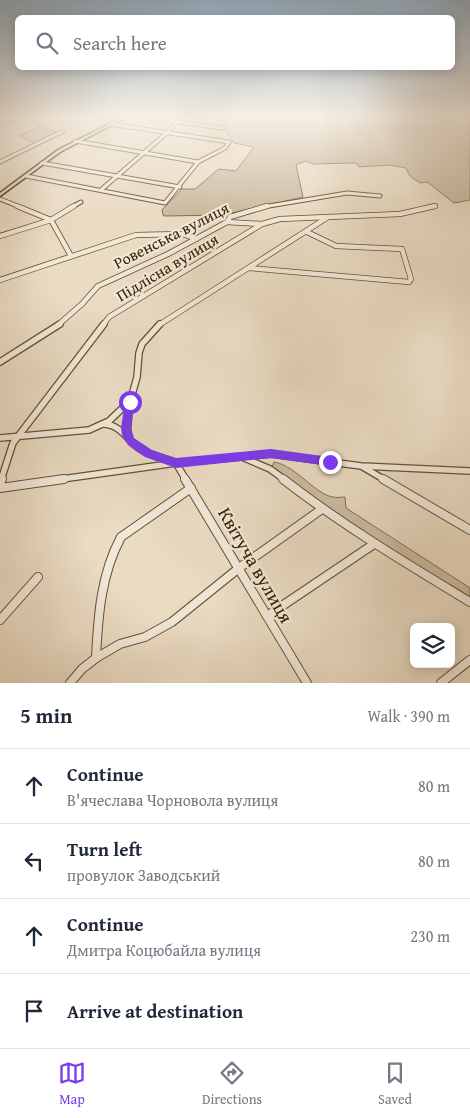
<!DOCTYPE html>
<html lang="en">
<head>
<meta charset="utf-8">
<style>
  body { margin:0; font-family:"Gentium Book Plus",serif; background:#f6f6f7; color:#1f2937 }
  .controls { position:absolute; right:15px; bottom:15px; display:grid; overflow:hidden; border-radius:8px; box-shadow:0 2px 12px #0003 }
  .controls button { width:45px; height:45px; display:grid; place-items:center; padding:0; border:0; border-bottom:1px solid #e0e1e3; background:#fff; color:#1f2937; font:25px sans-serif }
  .stop { position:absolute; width:15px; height:15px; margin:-11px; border:4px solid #7c3aed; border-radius:50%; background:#fff }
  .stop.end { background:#7c3aed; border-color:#fff; box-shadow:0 1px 5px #0008 }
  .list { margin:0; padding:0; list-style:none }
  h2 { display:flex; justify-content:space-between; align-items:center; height:65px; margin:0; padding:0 20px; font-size:21px }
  h2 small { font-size:16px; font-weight:400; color:#747a83 }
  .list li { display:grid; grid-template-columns:32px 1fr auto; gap:15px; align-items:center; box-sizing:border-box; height:75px; padding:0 20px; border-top:1px solid #e0e1e3 }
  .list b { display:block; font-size:19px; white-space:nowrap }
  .list p { margin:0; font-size:16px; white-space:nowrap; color:#747a83 }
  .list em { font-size:16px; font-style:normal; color:#747a83 }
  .icon { flex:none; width:28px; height:28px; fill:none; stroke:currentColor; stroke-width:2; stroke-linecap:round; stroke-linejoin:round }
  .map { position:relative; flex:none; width:470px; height:683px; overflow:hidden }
  .search { position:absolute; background:#fff; box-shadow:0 2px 12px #0003; left:15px; right:15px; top:15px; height:55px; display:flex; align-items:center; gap:12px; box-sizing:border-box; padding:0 18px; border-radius:8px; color:#747a83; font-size:19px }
  .sheet { height:365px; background:#fff }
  nav { display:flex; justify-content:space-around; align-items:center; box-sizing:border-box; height:70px; border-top:1px solid #e0e1e3; background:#fff; font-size:14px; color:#747a83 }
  nav a { display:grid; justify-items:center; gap:2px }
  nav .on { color:#7c3aed }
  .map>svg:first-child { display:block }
  .green { fill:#ccbca2; stroke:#826f52 }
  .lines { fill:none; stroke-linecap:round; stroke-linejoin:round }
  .minor-far3-casing { stroke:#655033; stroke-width:5 }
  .minor-far2-casing { stroke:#655033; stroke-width:6 }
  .minor-far1-casing { stroke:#655033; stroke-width:8 }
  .minor-casing { stroke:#655033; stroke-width:10 }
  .major-casing { stroke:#392203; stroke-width:3 }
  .minor-far3 { stroke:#f1e8d8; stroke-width:3 }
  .minor-far2 { stroke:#f1e8d8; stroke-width:4.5 }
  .minor-far1 { stroke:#f1e8d8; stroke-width:5.5 }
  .minor { stroke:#f1e8d8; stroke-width:8 }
  .major { fill:#eadbc3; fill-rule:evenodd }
  .route { fill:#7c3aed }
  .labels { text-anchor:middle; stroke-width:4.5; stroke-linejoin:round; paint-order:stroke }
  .street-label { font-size:16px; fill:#392203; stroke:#f1e8d8 }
  .near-street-label { font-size:19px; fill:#392203; stroke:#f1e8d8 }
</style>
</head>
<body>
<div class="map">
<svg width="470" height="683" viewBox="0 0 470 683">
  <rect width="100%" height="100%" fill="#eadbc3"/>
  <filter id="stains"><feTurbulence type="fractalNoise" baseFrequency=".004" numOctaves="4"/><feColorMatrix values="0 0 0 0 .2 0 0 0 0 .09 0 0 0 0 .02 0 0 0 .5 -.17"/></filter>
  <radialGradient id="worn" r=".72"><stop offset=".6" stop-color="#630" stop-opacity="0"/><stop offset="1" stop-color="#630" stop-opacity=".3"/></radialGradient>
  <g class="green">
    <polygon points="216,117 470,117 470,200 454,203 427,182 420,183 410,176 406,168 389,165 359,167 356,163 313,164 305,161 296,165 303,197 223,215 165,216 163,215 162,210 182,189 195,189 219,169 236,171 254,147 234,143"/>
    <polygon points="40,126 58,132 36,143 18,136"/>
    <path d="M274 462C297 466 314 494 333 497 337 498 341 497 345 497L346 508 470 588V602L332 515 273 470 272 467Z"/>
  </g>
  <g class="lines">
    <defs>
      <g id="minor-far3">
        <polyline points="142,117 222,128"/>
        <polyline points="0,125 18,117"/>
        <polyline points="75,141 198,162"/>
        <polyline points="0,162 63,131"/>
        <polyline points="42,163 180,187"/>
        <polyline points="26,176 165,203 198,162 225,148 229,142 110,124"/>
        <polyline points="102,189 168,132 180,117"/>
        <polyline points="0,199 20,207"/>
        <polyline points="72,207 81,202"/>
        <polyline points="263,207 347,193 380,196"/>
        <polyline points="429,207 435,206"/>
      </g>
      <g id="minor-far2">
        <polyline points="17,206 51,220 71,256"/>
        <polyline points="227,222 261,224"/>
        <polyline points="0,236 51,220 74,206"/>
        <polyline points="249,268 409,282 411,279 402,249 336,246 307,232"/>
        <polyline points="0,280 136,235 183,234 196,239"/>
        <polyline points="58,325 82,304 98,286 168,254 227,222 230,217 267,206"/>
        <polyline points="103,325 109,317 262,224 280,219 400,214 435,206"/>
        <polyline points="159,325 328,217"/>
      </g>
      <g id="minor-far1">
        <polyline points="0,362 60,324"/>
        <path d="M104 424C121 425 127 440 140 449 150 455 163 458 174 462"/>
        <polyline points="127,435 130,402 137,377 139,353 142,344 160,324"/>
        <polyline points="0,438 89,430 109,421 129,402"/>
        <polyline points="242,457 270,469 285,480"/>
        <polyline points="176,463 186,480"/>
        <polyline points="363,467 385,480"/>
        <polyline points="1,480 13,443 104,324"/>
        <polyline points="55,480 176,463 271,454 361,466 470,471"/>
      </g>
      <g id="minor">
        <polyline points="185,479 307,683"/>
        <path d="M283 479C342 525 406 563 470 602"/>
        <polyline points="383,479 470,530"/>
        <polyline points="0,484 2,479"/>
        <polyline points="0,488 64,479"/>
        <polyline points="267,616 374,544"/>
        <polyline points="0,620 38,577"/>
        <path d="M96 658C98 616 101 574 121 537L191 488"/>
        <polyline points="70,683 82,669 96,658 120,644 145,637 172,622 239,568 322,509"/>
        <polyline points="441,683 470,660"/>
      </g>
      <polygon id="major" points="123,117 127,117 60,152 0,196 0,193 58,150"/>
    </defs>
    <use href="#minor-far3" class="minor-far3-casing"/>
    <use href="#minor-far2" class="minor-far2-casing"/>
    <use href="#minor-far1" class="minor-far1-casing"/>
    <use href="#minor" class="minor-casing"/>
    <use href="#major" class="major-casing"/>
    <use href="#minor-far3" class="minor-far3"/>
    <use href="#minor-far2" class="minor-far2"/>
    <use href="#minor-far1" class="minor-far1"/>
    <use href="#minor" class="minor"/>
    <use href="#major" class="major"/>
  </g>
  <linearGradient id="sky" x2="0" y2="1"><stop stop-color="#91aabf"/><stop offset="0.55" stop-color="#f6efe4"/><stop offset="1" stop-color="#f6efe4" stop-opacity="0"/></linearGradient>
  <rect width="470" height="212" fill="url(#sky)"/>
  <polygon class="route" points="130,398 134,402 131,428 134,438 152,450 176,458 271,449 330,457 335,462 330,466 271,458 176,468 145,457 128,445 122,435 121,428 125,402"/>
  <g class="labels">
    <g class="street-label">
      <text transform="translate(171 235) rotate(-27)" y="6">Ровенська вулиця</text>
      <text transform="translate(167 267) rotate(-31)" y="6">Підлісна вулиця</text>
    </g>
    <g class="near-street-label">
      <text transform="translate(256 565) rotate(60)" y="7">Квітуча вулиця</text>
    </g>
  </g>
  <rect width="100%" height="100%" filter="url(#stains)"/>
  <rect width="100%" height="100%" fill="url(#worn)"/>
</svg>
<div class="controls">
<button><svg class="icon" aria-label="layers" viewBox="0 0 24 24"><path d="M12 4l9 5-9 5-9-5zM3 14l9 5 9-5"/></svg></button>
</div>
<div class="stop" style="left:130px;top:402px"></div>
<div class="stop end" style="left:330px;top:462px"></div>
<div class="search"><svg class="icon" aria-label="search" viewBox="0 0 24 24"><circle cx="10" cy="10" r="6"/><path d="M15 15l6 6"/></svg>Search here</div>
</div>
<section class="sheet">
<h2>5 min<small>Walk · 390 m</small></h2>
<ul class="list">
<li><svg class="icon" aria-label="ahead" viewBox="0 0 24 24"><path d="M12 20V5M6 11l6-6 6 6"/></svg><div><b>Continue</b><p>В'ячеслава Чорновола вулиця</p></div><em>80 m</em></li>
<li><svg class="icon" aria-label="left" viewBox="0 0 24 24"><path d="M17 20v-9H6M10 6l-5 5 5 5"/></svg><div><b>Turn left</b><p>провулок Заводський</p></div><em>80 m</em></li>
<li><svg class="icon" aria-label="ahead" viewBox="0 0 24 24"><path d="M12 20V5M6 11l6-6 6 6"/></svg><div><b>Continue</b><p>Дмитра Коцюбайла вулиця</p></div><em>230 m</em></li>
<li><svg class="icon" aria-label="arrive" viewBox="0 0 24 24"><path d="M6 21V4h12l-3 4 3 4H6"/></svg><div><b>Arrive at destination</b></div></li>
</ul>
</section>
<nav>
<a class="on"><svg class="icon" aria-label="map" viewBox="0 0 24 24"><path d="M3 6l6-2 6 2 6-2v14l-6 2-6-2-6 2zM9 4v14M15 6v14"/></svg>Map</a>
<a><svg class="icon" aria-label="directions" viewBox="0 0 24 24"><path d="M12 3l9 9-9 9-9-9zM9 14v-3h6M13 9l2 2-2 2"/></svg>Directions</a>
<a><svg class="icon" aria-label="saved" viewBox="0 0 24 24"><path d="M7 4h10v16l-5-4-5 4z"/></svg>Saved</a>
</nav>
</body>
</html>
